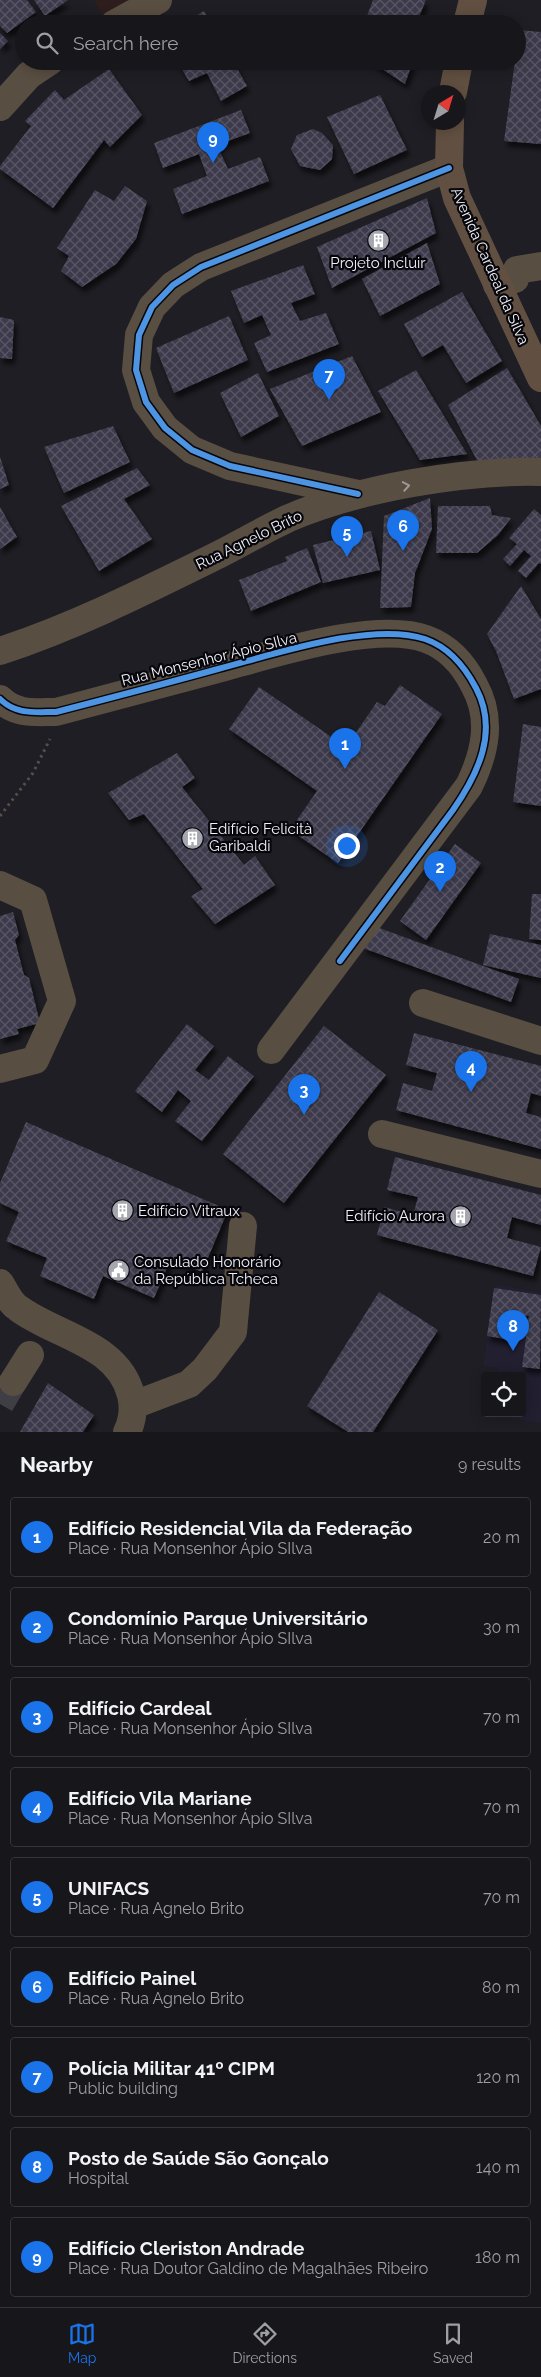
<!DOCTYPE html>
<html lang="en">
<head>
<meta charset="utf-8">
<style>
  body { margin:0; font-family:Raleway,sans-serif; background:#232328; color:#f1f3f6 }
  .controls { position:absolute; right:15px; bottom:15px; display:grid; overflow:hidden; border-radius:5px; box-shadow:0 2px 12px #0003 }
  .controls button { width:45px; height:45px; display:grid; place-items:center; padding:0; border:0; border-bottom:1px solid #35353a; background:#16161b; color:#f1f3f6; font:25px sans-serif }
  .compass { position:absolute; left:421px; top:85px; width:45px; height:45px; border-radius:50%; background:#16161b; box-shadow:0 2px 12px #0003; rotate:38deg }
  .you { position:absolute; left:346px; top:845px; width:18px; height:18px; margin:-12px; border:4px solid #fff; border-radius:50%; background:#1a73e8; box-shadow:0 0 0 8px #1a73e833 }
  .badge { display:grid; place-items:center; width:32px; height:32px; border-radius:50%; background:#1a73e8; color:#fff; font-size:16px; font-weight:700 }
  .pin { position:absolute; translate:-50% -41px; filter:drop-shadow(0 1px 2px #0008) }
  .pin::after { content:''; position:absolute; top:26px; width:18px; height:15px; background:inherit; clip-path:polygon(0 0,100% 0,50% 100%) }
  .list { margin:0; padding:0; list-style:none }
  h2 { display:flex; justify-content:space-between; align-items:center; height:65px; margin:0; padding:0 20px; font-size:21px }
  h2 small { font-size:16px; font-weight:400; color:#9e9fa3 }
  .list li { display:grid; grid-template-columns:32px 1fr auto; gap:15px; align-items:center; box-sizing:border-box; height:80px; margin:0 10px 10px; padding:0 10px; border:1px solid #35353a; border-radius:5px }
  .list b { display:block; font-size:19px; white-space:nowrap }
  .list p { margin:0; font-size:16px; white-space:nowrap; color:#9e9fa3 }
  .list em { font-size:16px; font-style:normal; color:#9e9fa3 }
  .icon { flex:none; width:28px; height:28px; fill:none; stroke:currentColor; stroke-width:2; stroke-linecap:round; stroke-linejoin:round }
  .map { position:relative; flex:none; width:541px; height:1432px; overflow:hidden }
  .search { position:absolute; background:#16161b; box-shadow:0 2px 12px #0003; left:15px; right:15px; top:15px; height:55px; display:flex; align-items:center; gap:12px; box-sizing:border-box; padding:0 18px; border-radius:28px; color:#9e9fa3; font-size:19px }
  .sheet { height:875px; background:#16161b }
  nav { display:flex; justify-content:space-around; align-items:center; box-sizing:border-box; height:70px; border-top:1px solid #35353a; background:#16161b; font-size:14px; color:#9e9fa3 }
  nav a { display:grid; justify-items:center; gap:2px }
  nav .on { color:#1a73e8 }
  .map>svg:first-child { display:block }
  .education { fill:#2e1d1d }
  .built { fill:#211f30 }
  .building { fill:url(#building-cross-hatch); filter:url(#shadow) }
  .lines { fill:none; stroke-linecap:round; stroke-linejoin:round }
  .minor-tunnel { stroke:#3e3e44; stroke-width:28; stroke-dasharray:28 14; stroke-linecap:butt }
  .path { stroke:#564e49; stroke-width:3; stroke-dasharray:2.5 4; stroke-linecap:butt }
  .minor { stroke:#594e42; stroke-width:28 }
  .major { stroke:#615041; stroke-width:28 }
  .cycleway-casing { stroke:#06060b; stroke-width:9 }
  .cycleway { stroke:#4d94e3; stroke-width:6 }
  .oneway { stroke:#9d9795 }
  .labels { text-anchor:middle; stroke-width:4.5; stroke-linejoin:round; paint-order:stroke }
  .poi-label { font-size:15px; fill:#f0f0fa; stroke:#06060b; text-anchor:start }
  .street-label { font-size:15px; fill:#f0f0fa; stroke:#06060b }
</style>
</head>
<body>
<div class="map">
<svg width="541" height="1432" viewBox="0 0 541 1432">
  <defs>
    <pattern id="building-cross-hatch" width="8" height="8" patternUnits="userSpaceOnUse" patternTransform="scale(1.25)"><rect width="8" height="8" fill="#3d3a4b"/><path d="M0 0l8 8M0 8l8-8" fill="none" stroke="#595766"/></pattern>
    <filter id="shadow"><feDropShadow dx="3" dy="5.5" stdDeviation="2.5" flood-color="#0009"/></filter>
  </defs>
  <rect width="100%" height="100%" fill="#1e1e24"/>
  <polygon class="education" points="94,0 130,0 102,15"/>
  <polygon class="built" points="495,1285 541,1292 541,1423 492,1415 492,1413 522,1413 522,1376 497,1376 498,1368 483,1366"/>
  <g class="building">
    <polygon points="0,0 27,0 36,12 7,33 0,26"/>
    <polygon points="34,0 68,0 45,16"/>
    <polygon points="373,0 426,0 416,24 364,24"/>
    <polygon points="204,11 211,24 182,24"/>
    <polygon points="520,30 541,32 541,144 504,141 515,61 517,61"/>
    <polygon points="0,33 8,41 0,49"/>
    <polygon points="177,61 233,61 247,86 221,101 207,73 189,81"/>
    <polygon points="370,61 413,61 405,84"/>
    <polygon points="109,69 142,115 110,147 104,140 53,208 0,169 0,166 31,126 25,121 55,90 64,100"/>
    <polygon points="380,95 407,150 354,174 327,117"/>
    <polygon points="241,110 250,133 217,145 228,169 260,157 269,181 182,214 173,189 207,176 199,154 163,168 154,143"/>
    <polygon points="313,129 322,133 333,145 332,159 320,170 300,166 291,149 297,135"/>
    <polygon points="125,186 147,201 136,239 116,264 82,287 61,271 69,256 57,248 95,190 114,201"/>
    <polygon points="427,198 436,233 332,288 317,247"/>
    <polygon points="427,243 440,284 380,316 362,279"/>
    <polygon points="303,265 315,294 291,303 300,321 326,313 339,344 267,372 254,343 271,335 262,315 244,323 231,291"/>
    <polygon points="462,292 502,361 466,383 443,345 422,357 404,324"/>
    <polygon points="229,316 248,360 174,393 156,348"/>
    <polygon points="0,317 14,320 12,359 0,358"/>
    <polygon points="352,356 381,412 302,446 270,389"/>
    <polygon points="507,368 541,426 541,461 480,466 448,405"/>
    <polygon points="416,370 467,454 420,460 378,391"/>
    <polygon points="258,373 279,416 241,437 220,393"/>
    <polygon points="113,426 130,462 64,493 44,447"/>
    <polygon points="0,457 9,485 0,489"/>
    <polygon points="137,468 150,485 124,499 152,539 99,571 61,506"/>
    <polygon points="430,498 432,529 415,573 411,607 380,608 384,516"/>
    <polygon points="438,506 490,506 492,515 511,518 498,535 477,553 436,553"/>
    <polygon points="0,507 17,537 0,549"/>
    <polygon points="534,509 541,515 541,564 539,563 526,578 518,571 531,556 524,550 510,566 503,559 517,544 509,538"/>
    <polygon points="371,531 380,570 323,583 313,545"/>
    <polygon points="307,548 321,582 251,611 239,580 287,561 285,557"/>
    <polygon points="521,586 541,619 541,689 514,699 496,651 487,634"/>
    <polygon points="400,685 442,714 338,863 290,830 317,791 229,729 259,687 346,747 377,702 385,706"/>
    <polygon points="523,724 541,727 541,806 513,802"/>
    <polygon points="177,753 195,778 182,787 244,865 255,856 275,885 215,924 191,896 203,889 144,814 129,820 108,793"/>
    <polygon points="455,844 481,863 426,940 400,921"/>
    <polygon points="532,894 541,894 541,940 529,939"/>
    <polygon points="13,912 19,935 15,940 24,975 29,978 40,1023 17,1029 19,1034 0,1039 0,916"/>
    <polygon points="371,925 519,979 511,1002 363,948"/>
    <polygon points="490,934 541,945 541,978 483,965"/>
    <polygon points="187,1024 214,1046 195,1070 209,1080 228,1056 254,1076 202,1141 175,1121 191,1101 178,1090 162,1112 135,1091"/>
    <polygon points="324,1026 386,1075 284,1203 223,1154"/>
    <polygon points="414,1033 541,1066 541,1096 531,1093 526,1113 541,1117 541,1149 396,1110 403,1083 432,1091 437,1073 406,1065"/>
    <polygon points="26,1122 228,1210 202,1272 171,1259 154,1298 103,1276 94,1299 40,1276 47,1258 6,1241 19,1212 0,1203 0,1183"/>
    <polygon points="395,1157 541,1195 541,1225 512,1217 507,1238 541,1247 533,1276 377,1235 384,1207 413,1215 418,1197 387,1190"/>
    <polygon points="494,1288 541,1295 540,1369 522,1367 529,1316 507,1313 505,1329 513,1331 512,1340 487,1336"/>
    <polygon points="379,1292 438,1330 373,1432 348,1432 307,1406"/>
    <polygon points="48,1383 94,1415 83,1432 20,1432"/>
  </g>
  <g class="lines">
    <polyline class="minor-tunnel" points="0,1404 13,1382"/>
    <polyline class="path" points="0,816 33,773 50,739"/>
    <g class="minor">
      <polyline points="114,24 158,0"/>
      <polyline points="0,107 29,75 50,61"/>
      <polyline points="497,285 515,279 517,270 541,266"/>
      <polyline points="358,494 230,466 192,450 165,428 146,402 136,370 139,335 152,307 173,285 201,267 449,168"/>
      <path d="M0 651C76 626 147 590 218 555 242 543 265 529 289 518 359 488 465 470 541 472"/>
      <path d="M0 699C16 715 35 712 56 712 109 698 162 684 214 670 267 656 375 620 426 639 448 647 464 665 474 685 493 719 485 753 469 786L271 1050"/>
      <polyline points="0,885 33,900 62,1001 35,1060 0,1069"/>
      <polyline points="423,1003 541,1041"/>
      <polyline points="382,1134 541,1174"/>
      <path d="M0 1283C5 1291 10 1303 18 1308 55 1336 118 1343 131 1395 134 1408 133 1420 127 1432"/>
      <polyline points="13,1382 30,1355"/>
      <polyline points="134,1405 189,1384 205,1369 233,1332 243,1226"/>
    </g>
    <g class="major">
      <polyline points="467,24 473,0"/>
      <polyline points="453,92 459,61"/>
      <polyline points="450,122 449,168 457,198 541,378"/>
    </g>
    <defs>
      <g id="cycleway">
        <polyline points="358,494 230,466 192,450 165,428 146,402 136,370 139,335 152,307 173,285 201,267 449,168"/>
        <path d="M0 699C16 715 35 712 56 712 110 698 164 684 218 669 272 655 371 621 425 639 448 647 465 667 476 688 499 731 478 774 453 810L340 961"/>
      </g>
    </defs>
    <use href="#cycleway" class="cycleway-casing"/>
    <use href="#cycleway" class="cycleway"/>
  </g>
  <defs><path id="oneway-chevron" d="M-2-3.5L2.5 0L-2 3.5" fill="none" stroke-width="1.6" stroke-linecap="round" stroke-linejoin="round" transform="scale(1.25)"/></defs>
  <use class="oneway" href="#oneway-chevron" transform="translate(406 486) rotate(-10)"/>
  <defs>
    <symbol id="building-disc" viewBox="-11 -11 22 22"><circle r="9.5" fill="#a6a6af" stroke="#06060b"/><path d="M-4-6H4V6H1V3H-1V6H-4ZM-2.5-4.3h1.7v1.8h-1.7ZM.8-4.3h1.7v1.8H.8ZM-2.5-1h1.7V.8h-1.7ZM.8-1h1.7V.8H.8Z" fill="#fff"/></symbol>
    <symbol id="civic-disc" viewBox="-11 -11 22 22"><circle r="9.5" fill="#a6a6af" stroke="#06060b"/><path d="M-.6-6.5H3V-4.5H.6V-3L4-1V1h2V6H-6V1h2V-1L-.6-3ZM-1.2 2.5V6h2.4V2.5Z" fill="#fff"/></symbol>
  </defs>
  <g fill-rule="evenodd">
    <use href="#building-disc" x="366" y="228" width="25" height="25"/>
    <use href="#building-disc" x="180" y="826" width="25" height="25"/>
    <use href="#building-disc" x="110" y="1198" width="25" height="25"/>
    <use href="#building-disc" x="448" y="1204" width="25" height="25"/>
    <use href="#civic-disc" x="106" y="1258" width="25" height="25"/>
  </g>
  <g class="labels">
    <g class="poi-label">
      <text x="378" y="268" text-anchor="middle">Projeto Incluir</text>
      <text x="209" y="834">Edifício Felicità<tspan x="209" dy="17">Garibaldi</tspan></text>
      <text x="138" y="1216">Edifício Vitraux</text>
      <text x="445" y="1221" text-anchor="end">Edifício Aurora</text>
      <text x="134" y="1267">Consulado Honorário<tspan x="134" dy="17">da República Tcheca</tspan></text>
    </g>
    <g class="street-label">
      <text transform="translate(490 266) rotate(66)" y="5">Avenida Cardeal da Silva</text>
      <text transform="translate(249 540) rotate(-26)" y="5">Rua Agnelo Brito</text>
      <text transform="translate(209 659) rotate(-14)" y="5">Rua Monsenhor Ápio SIlva</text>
    </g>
  </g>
</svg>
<div class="controls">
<button><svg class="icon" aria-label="locate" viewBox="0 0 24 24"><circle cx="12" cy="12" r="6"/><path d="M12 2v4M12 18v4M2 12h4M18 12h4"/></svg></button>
</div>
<svg class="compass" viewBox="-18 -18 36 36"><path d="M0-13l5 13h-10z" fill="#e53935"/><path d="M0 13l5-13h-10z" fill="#9e9fa3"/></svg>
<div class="you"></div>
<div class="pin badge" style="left:345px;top:769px">1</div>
<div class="pin badge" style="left:440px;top:892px">2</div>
<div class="pin badge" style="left:304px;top:1115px">3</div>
<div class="pin badge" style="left:471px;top:1092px">4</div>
<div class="pin badge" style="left:347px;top:557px">5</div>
<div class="pin badge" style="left:403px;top:551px">6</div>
<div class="pin badge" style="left:329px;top:400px">7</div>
<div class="pin badge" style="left:513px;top:1351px">8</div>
<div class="pin badge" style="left:213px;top:163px">9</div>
<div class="search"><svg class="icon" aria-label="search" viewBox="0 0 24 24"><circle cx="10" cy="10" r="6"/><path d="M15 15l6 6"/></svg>Search here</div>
</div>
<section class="sheet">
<h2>Nearby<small>9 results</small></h2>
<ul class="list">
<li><span class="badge">1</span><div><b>Edifício Residencial Vila da Federação</b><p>Place · Rua Monsenhor Ápio SIlva</p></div><em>20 m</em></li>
<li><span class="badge">2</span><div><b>Condomínio Parque Universitário</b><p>Place · Rua Monsenhor Ápio SIlva</p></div><em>30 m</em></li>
<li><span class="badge">3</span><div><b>Edifício Cardeal</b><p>Place · Rua Monsenhor Ápio SIlva</p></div><em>70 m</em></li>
<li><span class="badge">4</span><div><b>Edifício Vila Mariane</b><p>Place · Rua Monsenhor Ápio SIlva</p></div><em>70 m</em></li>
<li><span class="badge">5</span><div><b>UNIFACS</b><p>Place · Rua Agnelo Brito</p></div><em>70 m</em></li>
<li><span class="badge">6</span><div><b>Edifício Painel</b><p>Place · Rua Agnelo Brito</p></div><em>80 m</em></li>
<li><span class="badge">7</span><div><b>Polícia Militar 41º CIPM</b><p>Public building</p></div><em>120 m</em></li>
<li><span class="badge">8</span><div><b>Posto de Saúde São Gonçalo</b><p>Hospital</p></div><em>140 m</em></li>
<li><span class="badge">9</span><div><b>Edifício Cleriston Andrade</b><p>Place · Rua Doutor Galdino de Magalhães Ribeiro</p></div><em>180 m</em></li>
</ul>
</section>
<nav>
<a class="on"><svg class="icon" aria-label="map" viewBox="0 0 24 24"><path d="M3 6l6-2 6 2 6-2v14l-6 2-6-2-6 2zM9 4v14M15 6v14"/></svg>Map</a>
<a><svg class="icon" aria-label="directions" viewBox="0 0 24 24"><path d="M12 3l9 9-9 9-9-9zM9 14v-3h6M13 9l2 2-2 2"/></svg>Directions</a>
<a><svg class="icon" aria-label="saved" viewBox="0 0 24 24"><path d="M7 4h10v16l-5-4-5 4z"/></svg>Saved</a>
</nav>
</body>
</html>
